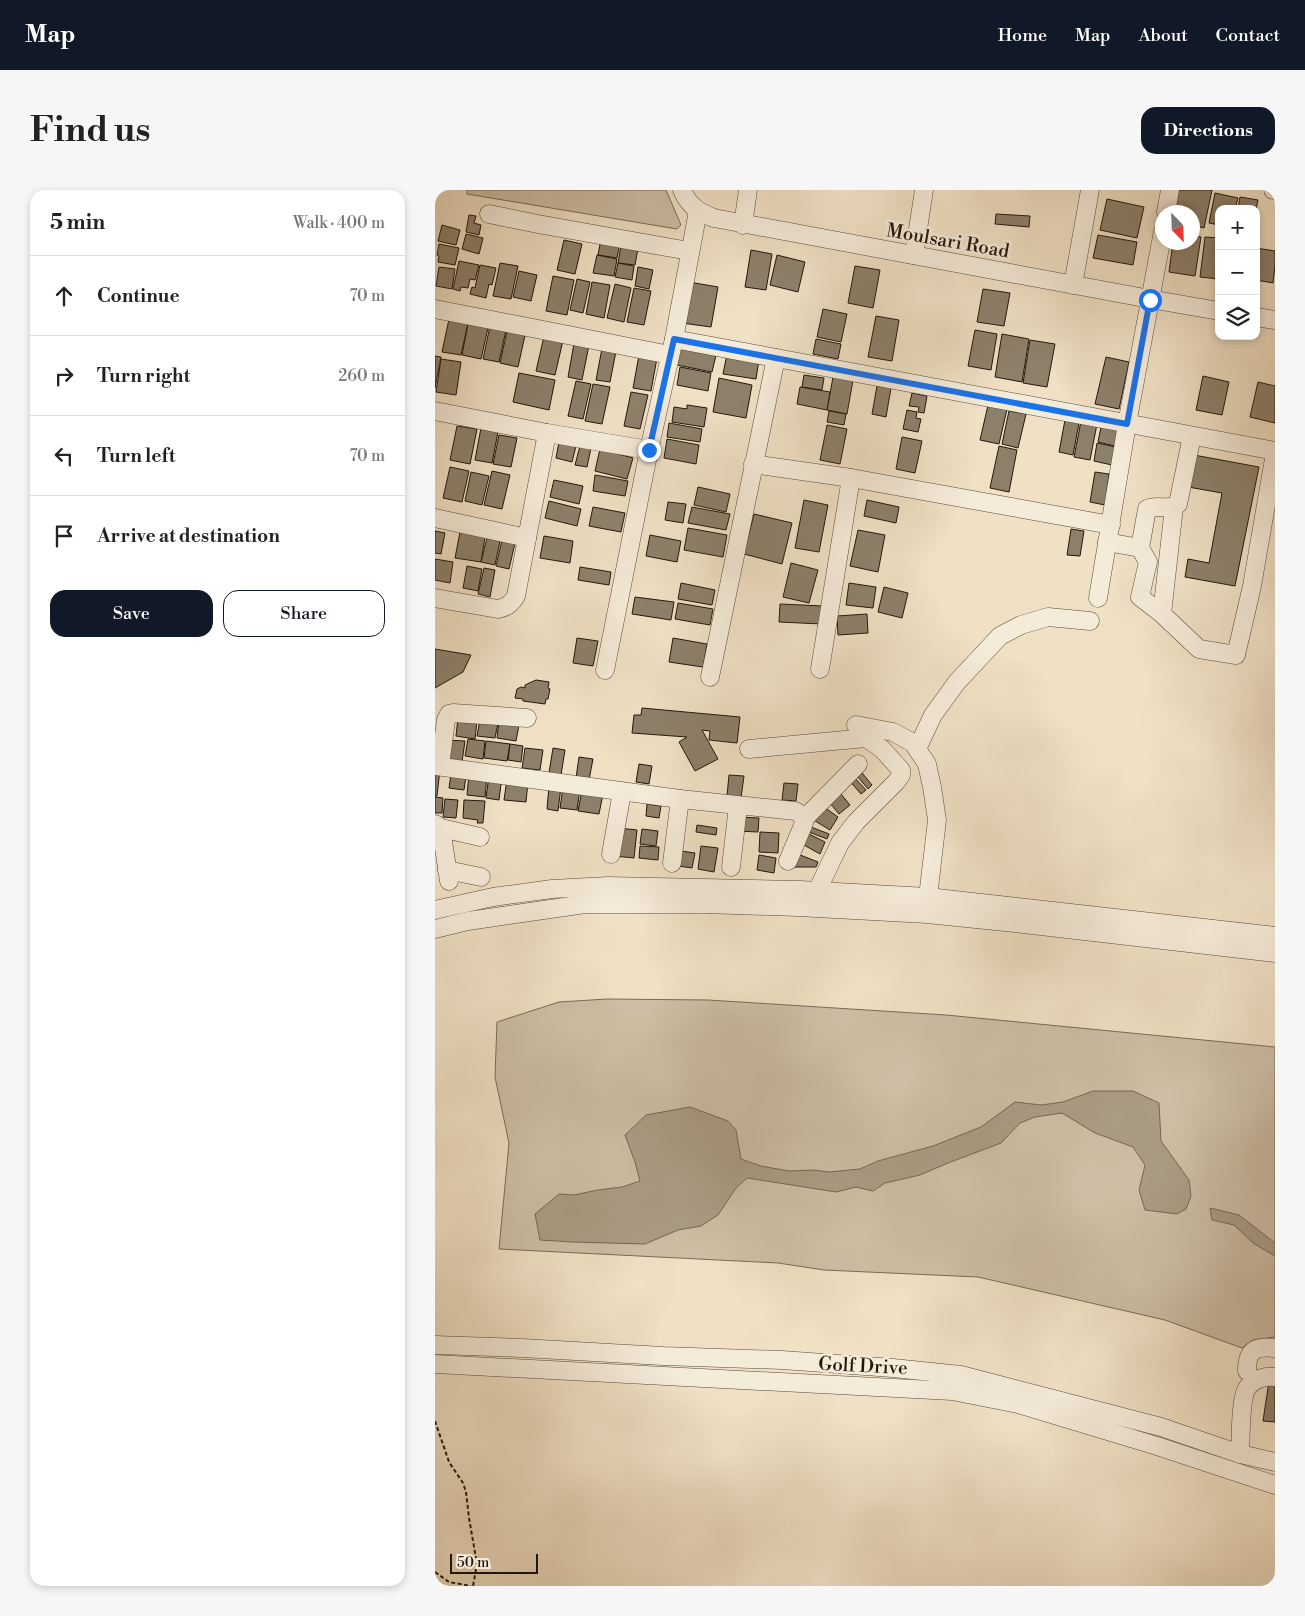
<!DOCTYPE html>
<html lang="en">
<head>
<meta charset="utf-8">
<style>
  body { margin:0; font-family:"Libre Bodoni",serif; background:#f6f6f6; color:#222 }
  .controls { position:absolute; right:15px; top:15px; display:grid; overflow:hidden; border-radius:10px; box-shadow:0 2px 8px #0003 }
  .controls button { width:45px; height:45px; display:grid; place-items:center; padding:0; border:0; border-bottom:1px solid #e0e0e0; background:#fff; color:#222; font:25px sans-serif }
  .compass { position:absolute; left:720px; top:15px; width:45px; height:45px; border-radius:50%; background:#fff; box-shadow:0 2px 8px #0003; rotate:157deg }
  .scale { position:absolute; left:15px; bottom:12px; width:88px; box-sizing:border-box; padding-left:5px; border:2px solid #22170b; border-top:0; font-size:14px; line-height:18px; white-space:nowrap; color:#22170b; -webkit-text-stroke:4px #f5ebd9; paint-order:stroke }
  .stop { position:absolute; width:15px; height:15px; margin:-11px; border:4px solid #1a73e8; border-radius:50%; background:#fff }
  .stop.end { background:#1a73e8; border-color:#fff; box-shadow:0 1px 5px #0008 }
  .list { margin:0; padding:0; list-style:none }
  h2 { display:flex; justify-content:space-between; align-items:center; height:65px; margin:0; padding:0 20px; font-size:21px }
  h2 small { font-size:16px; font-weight:400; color:#767676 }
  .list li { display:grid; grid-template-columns:32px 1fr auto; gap:15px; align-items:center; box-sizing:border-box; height:80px; padding:0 20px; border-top:1px solid #e0e0e0 }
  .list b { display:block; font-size:19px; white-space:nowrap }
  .list em { font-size:16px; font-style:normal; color:#767676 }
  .actions { display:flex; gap:10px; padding:15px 20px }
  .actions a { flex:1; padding:11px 0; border:1px solid #111827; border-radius:15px; text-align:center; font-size:18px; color:#111827 }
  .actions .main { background:#111827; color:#fff }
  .icon { flex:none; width:28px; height:28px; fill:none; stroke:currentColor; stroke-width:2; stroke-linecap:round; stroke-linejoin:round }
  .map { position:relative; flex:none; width:840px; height:1396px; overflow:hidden; border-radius:15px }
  header { display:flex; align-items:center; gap:30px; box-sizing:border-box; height:70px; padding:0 25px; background:#111827; color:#fff }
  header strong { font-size:24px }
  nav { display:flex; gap:28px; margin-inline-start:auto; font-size:18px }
  .intro { display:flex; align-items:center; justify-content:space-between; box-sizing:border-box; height:120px; padding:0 30px }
  h1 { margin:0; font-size:35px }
  .button { padding:12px 22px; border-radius:15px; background:#111827; color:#fff; font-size:18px; font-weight:700 }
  main { display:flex; gap:30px; padding:0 30px }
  aside { flex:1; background:#fff; border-radius:15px; box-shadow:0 2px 8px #0003 }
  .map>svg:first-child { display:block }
  .green { fill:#cdbea5; stroke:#786a58 }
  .water { fill:#aa9c85; stroke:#746754 }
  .building { fill:#8d806b; stroke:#22170b }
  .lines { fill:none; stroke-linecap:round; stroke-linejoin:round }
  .minor-casing { stroke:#564939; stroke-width:19 }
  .path { stroke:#22170b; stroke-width:2; stroke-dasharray:4 2.5; stroke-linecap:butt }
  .minor { stroke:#f5ebd9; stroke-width:18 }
  .route { stroke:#1a73e8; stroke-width:6 }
  .labels { text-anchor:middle; stroke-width:5; stroke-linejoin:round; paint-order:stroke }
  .street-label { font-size:19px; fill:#22170b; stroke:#f5ebd9 }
</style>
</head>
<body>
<header>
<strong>Map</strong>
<nav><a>Home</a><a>Map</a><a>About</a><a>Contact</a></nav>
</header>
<div class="intro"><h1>Find us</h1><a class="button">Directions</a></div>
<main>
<aside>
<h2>5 min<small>Walk · 400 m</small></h2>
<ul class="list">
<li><svg class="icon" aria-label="ahead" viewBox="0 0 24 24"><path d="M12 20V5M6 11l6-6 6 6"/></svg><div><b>Continue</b></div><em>70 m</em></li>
<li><svg class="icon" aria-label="right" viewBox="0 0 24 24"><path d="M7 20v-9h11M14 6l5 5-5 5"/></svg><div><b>Turn right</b></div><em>260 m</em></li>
<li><svg class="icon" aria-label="left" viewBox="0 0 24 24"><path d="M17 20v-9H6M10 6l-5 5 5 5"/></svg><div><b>Turn left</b></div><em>70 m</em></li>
<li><svg class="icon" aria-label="arrive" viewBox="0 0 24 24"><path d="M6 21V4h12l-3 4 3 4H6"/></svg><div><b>Arrive at destination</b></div></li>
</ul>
<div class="actions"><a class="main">Save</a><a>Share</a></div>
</aside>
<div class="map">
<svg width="840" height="1396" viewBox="0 0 840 1396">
  <rect width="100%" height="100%" fill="#f0e0c4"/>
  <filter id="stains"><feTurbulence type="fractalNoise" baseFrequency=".004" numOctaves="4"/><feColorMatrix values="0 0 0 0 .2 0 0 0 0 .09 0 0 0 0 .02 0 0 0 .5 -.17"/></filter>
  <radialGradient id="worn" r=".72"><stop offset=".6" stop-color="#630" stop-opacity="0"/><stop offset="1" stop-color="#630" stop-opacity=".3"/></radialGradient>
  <g class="green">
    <polygon points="32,0 231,0 246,35 242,39 32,4"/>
    <polygon points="172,809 273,810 511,825 840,857 840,1147 818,1150 807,1158 730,1130 543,1087 389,1080 343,1073 64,1059 74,953 60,887 62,832 124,812"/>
  </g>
  <g class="water">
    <polygon points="658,901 698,901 724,913 726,951 754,990 756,1006 751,1019 742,1024 710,1020 704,1000 710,975 698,957 660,943 627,923 600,927 585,933 566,953 513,973 485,985 450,993 438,1001 421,997 401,1002 312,988 301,998 283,1025 266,1036 243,1040 210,1054 137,1052 105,1050 100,1024 124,1004 139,1005 163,1000 187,997 205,991 200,972 190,945 211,925 255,917 293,931 301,940 306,969 326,976 354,981 379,980 394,982 425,979 443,971 498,956 546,937 580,912 606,915 628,912"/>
    <polygon points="775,1018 804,1025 840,1053 840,1066 818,1053 799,1035 777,1030"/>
  </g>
  <g class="building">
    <polygon points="744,0 777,0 769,38 758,35 758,22 739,22"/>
    <polygon points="780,3 803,8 800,19 784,19 784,35 774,33"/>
    <polygon points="805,7 823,10 821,20 803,19"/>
    <polygon points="672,9 709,17 702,48 665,40"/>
    <polygon points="561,24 595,26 594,37 560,34"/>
    <polygon points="34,25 41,26 39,33 46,35 44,45 31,42"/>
    <polygon points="7,35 25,40 21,55 3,51"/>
    <polygon points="31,44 48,48 44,64 27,59"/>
    <polygon points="663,45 702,52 698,75 658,68"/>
    <polygon points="758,46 766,47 760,86 734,82 738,52 758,52"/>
    <polygon points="770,47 784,48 784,89 765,87"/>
    <polygon points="166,49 185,52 182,68 163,65"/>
    <polygon points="129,50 147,54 140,84 122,80"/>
    <polygon points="4,54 24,58 20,75 3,72 4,66 2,65"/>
    <polygon points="186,55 203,58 200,75 183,73"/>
    <polygon points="821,58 840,61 840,76 838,93 821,90"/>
    <polygon points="316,60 337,64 331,100 310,97"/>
    <polygon points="162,65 182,69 179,86 158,83"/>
    <polygon points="342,65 370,72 363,102 335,95"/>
    <polygon points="24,71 44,75 40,90 35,89 33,98 26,97 25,101 18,99"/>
    <polygon points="65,73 83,76 76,109 58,106"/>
    <polygon points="183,73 199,76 197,90 180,87"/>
    <polygon points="45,75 61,78 57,95 54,94 51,108 35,104 37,97 40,98"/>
    <polygon points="420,76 445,80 438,118 413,113"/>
    <polygon points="4,77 20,79 17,99 1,96"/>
    <polygon points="203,77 218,80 214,99 200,96"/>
    <polygon points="84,81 102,85 96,111 78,107"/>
    <polygon points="118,86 139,90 132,125 111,121"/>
    <polygon points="142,89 155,92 148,123 135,120"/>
    <polygon points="157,92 175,95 169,128 151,124"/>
    <polygon points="254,92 283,97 276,137 247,133"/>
    <polygon points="180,94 196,98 189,132 172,128"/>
    <polygon points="199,98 216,101 209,135 192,132"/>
    <polygon points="548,99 575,103 569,136 542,132"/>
    <polygon points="388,119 412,124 406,152 382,147"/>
    <polygon points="441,126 464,130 457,171 433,167"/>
    <polygon points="14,129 33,133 26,165 7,162"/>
    <polygon points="33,134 53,138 46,169 27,165"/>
    <polygon points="55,136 71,140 64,172 48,169"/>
    <polygon points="540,140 562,144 556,180 533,176"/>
    <polygon points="72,141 90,145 83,177 65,173"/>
    <polygon points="110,142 129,146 120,185 101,181"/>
    <polygon points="567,144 594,149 587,192 560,187"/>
    <polygon points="140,148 155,150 147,190 133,187"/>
    <polygon points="381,149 406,154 403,169 378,164"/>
    <polygon points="595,150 620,154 612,197 588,193"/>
    <polygon points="168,153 182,156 175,192 161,190"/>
    <polygon points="245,158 281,165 277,182 242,175"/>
    <polygon points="292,164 324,170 321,189 288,184"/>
    <polygon points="204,165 222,168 216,201 198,198"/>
    <polygon points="0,166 6,167 0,198"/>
    <polygon points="671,167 694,172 684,219 660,214"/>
    <polygon points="6,169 26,172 21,205 1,202"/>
    <polygon points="245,177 276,183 273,201 242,195"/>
    <polygon points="84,183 120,190 114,220 78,212"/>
    <polygon points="369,185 389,188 387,200 367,197"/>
    <polygon points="768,186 794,192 787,225 761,220"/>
    <polygon points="398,187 418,190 412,224 392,220"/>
    <polygon points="284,188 317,195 311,228 278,222"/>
    <polygon points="141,191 156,194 148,229 133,226"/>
    <polygon points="823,192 840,196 840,233 815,227"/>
    <polygon points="158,194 175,197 167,234 150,231"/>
    <polygon points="442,196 456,198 451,227 437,224"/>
    <polygon points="365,197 395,202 392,220 362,214"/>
    <polygon points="196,202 213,205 205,239 189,236"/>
    <polygon points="477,203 492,206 489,223 483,222 484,217 474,216"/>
    <polygon points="554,211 573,215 564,254 545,250"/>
    <polygon points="252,215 272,218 269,237 237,232 239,217 252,219"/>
    <polygon points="472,220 482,222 481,228 486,229 483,242 468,239"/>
    <polygon points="394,221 411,224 409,235 392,232"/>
    <polygon points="574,221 591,224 583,258 567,254"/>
    <polygon points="630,230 644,233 638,265 624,262"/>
    <polygon points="646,231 662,234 655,270 639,267"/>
    <polygon points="234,233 267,239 265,252 232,247"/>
    <polygon points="392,235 412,239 405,274 385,270"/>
    <polygon points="22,236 42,239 35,274 15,270"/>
    <polygon points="666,237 683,240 680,256 663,252"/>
    <polygon points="46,238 63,242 57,273 40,270"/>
    <polygon points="64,245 82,248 76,277 58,274"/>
    <polygon points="467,247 487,251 480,283 461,279"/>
    <polygon points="232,249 264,255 261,274 229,268"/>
    <polygon points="124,252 141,256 137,272 121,268"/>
    <polygon points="662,253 681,257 677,275 659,271"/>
    <polygon points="145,256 156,258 152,277 140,275"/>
    <polygon points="564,256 582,260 574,302 555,298"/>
    <polygon points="165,259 198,268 192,289 160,281"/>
    <polygon points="759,265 824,277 800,396 750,387 753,369 774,373 787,303 753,297"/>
    <polygon points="15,277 34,281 27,312 8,308"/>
    <polygon points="57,281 75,285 67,319 49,315"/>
    <polygon points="36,282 54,286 47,315 30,311"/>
    <polygon points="660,282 674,284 670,315 655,312"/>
    <polygon points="160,285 193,291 190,306 158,301"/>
    <polygon points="119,290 148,296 144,314 115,307"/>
    <polygon points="263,297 295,304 291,322 259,315"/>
    <polygon points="369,310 393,315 384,362 360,358"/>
    <polygon points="432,310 464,317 461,333 429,326"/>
    <polygon points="114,311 146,319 142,336 110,328"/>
    <polygon points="233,312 251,314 248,333 230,330"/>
    <polygon points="158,317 190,323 186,342 154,336"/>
    <polygon points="257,317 295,324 291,340 253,333"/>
    <polygon points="319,324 357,333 347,374 309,364"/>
    <polygon points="253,338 292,345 288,367 249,360"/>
    <polygon points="636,339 649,341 645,366 632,365"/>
    <polygon points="423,340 450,345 443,382 415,376"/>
    <polygon points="0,341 10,343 6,364 0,363"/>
    <polygon points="25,342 50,347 46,372 20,368"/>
    <polygon points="215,345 246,351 242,372 211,366"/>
    <polygon points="109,346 138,351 135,373 105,368"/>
    <polygon points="52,348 65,351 60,375 46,372"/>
    <polygon points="67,350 80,353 74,379 61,376"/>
    <polygon points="0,369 18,372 15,393 0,390"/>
    <polygon points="356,373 383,380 374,413 348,407"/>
    <polygon points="32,376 47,379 43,401 28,398"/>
    <polygon points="145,377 176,382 174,395 143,390"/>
    <polygon points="49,378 60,380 55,407 43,404"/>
    <polygon points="246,393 280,400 277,415 243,409"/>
    <polygon points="414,393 441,397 438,418 411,415"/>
    <polygon points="449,397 473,403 467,428 443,422"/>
    <polygon points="200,407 239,412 236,430 197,424"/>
    <polygon points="243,413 278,419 275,435 240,429"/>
    <polygon points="345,414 388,416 387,434 344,432"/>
    <polygon points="432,424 433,443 403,445 402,426"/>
    <polygon points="142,448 163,451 158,476 138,473"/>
    <polygon points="238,448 272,454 268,477 234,472"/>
    <polygon points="0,459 36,465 28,482 0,498"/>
    <polygon points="101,490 114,492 113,498 115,499 113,509 111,509 110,514 88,511 88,509 80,508 82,499 86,497 90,498 90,495"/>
    <polygon points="207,518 305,527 302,553 274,550 275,541 267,540 283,569 260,581 244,552 252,547 197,543 199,525 206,525"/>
    <polygon points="23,528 42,531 40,549 21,546"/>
    <polygon points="45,530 63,533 60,548 42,546"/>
    <polygon points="64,531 84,535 81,551 62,548"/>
    <polygon points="33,549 50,551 48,569 30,566"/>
    <polygon points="10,550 30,551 27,572 8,570"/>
    <polygon points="51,551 75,554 72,571 49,568"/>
    <polygon points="75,554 88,556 86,572 73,570"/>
    <polygon points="90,558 108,560 105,580 87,578"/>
    <polygon points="118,558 130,560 126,585 114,583"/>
    <polygon points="144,567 158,569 154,590 141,588"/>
    <polygon points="204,574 217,576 214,594 201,592"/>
    <polygon points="423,578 437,595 433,599 418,581"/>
    <polygon points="0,579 5,579 2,606 0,606"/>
    <polygon points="16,584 31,586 29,600 14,598"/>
    <polygon points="34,584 52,586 50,607 32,605"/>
    <polygon points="416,584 431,600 426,604 412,588"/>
    <polygon points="294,585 309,586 306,608 292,606"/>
    <polygon points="54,586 67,587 64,610 51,608"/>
    <polygon points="72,589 93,591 91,612 69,610"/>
    <polygon points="349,593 363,594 361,611 347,610"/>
    <polygon points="114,596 126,597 123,621 112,619"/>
    <polygon points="128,597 145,599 142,620 125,618"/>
    <polygon points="401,598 415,615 404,624 390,607"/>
    <polygon points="147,600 168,604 164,624 143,621"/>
    <polygon points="0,607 8,608 7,623 0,623"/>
    <polygon points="10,609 23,610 21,628 8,627"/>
    <polygon points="29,610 50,611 48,633 42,633 43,630 28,628"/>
    <polygon points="212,614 226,616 224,628 211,626"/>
    <polygon points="386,615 403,627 395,640 377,629"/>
    <polygon points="304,627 324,628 323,642 302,641"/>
    <polygon points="262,635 282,638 281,645 261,642"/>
    <polygon points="376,637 394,644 392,649 374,642"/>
    <polygon points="183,638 202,640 199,668 179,666"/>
    <polygon points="207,639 223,641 221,656 205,654"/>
    <polygon points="325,642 344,643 343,663 324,662"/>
    <polygon points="372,643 390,652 385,664 367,654"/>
    <polygon points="205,656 224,657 223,670 204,668"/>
    <polygon points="266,656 283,658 279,682 263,679"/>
    <polygon points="246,661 260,663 257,678 243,676"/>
    <polygon points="360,663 383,672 381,677 351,677"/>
    <polygon points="324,665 341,668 339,683 322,680"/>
    <polygon points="834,1191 840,1192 840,1232 828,1231"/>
  </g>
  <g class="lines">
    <defs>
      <g id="minor">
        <path d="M247 0C254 16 263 22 279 28L715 109 784 121"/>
        <polyline points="838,0 840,0"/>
        <polyline points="731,22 735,0"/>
        <polyline points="54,24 103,34 254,61"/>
        <polyline points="308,35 313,0"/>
        <polyline points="479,65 489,0"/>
        <polyline points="638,95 655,0"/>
        <polyline points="0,119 235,165"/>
        <polyline points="821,127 840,130"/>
        <polyline points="239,149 840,261"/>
        <polyline points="0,221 112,243 214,260"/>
        <polyline points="318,274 416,288 676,335"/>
        <polyline points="0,328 92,348"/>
        <polyline points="672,352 705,358 713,372 705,407 727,424 764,459 801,465 817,396 840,263"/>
        <path d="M705 358 712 319C722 314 733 321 743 314L757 246"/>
        <path d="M0 408 63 419C72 417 76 414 81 406L112 243"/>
        <polyline points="663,408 692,234 728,41"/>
        <polyline points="727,424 739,317"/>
        <polyline points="385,479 416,288"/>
        <polyline points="170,480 214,260 239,149 263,21"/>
        <polyline points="275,487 341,168"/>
        <polyline points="421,535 458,542 478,553 492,574 497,597 502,630 493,707"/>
        <polyline points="314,559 431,548 447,559 466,580 466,585 461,592 421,632 405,653 382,701"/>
        <polyline points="482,559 498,525 522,492 565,446 586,435 613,427 655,431"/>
        <polyline points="0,576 245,609 360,621 367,625 369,633 353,671"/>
        <polyline points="5,576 11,530 14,524 18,523 92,528"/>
        <polyline points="369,629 423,574"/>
        <polyline points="0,634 6,638 45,647"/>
        <polyline points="6,638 14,691"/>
        <polyline points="176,664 187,602"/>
        <polyline points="237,673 245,609"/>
        <polyline points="296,677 303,616"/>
        <polyline points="12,680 46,687"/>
        <polyline points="0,720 58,707 117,699 173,696 365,700 493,707 840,746"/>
        <polyline points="0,739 33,731 150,714 269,714 363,717 492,724 580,733 840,763"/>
        <polyline points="0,1155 87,1158 228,1166 347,1170 458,1178 526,1185 726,1237 805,1264 840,1272"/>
        <polyline points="0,1174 517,1201 583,1214 722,1256 840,1295"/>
        <path d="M812 1181C812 1160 820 1156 840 1158"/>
        <path d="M805 1264C806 1249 805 1209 812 1198 818 1189 830 1186 840 1187"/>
      </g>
    </defs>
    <use href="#minor" class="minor-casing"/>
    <g class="path">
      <polyline points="0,1231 14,1272 28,1293 31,1302 34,1328 42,1374 38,1396"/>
      <polyline points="0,1382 14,1392 36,1396"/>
    </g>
    <use href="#minor" class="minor"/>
  </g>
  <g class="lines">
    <polyline class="route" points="214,260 239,149 692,234 715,110"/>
  </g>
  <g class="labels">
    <g class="street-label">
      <text transform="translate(513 50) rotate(10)" y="7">Moulsari Road</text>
      <text transform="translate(428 1175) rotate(3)" y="7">Golf Drive</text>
    </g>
  </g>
  <rect width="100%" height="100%" filter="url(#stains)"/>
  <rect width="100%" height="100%" fill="url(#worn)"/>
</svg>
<div class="controls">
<button>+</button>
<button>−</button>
<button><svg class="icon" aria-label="layers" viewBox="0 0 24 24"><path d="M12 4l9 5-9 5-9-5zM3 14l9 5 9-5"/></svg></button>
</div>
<svg class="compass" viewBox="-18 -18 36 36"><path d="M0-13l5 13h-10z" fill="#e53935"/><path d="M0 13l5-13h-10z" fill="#767676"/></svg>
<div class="scale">50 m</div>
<div class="stop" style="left:715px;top:110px"></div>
<div class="stop end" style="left:214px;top:260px"></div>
</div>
</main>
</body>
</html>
